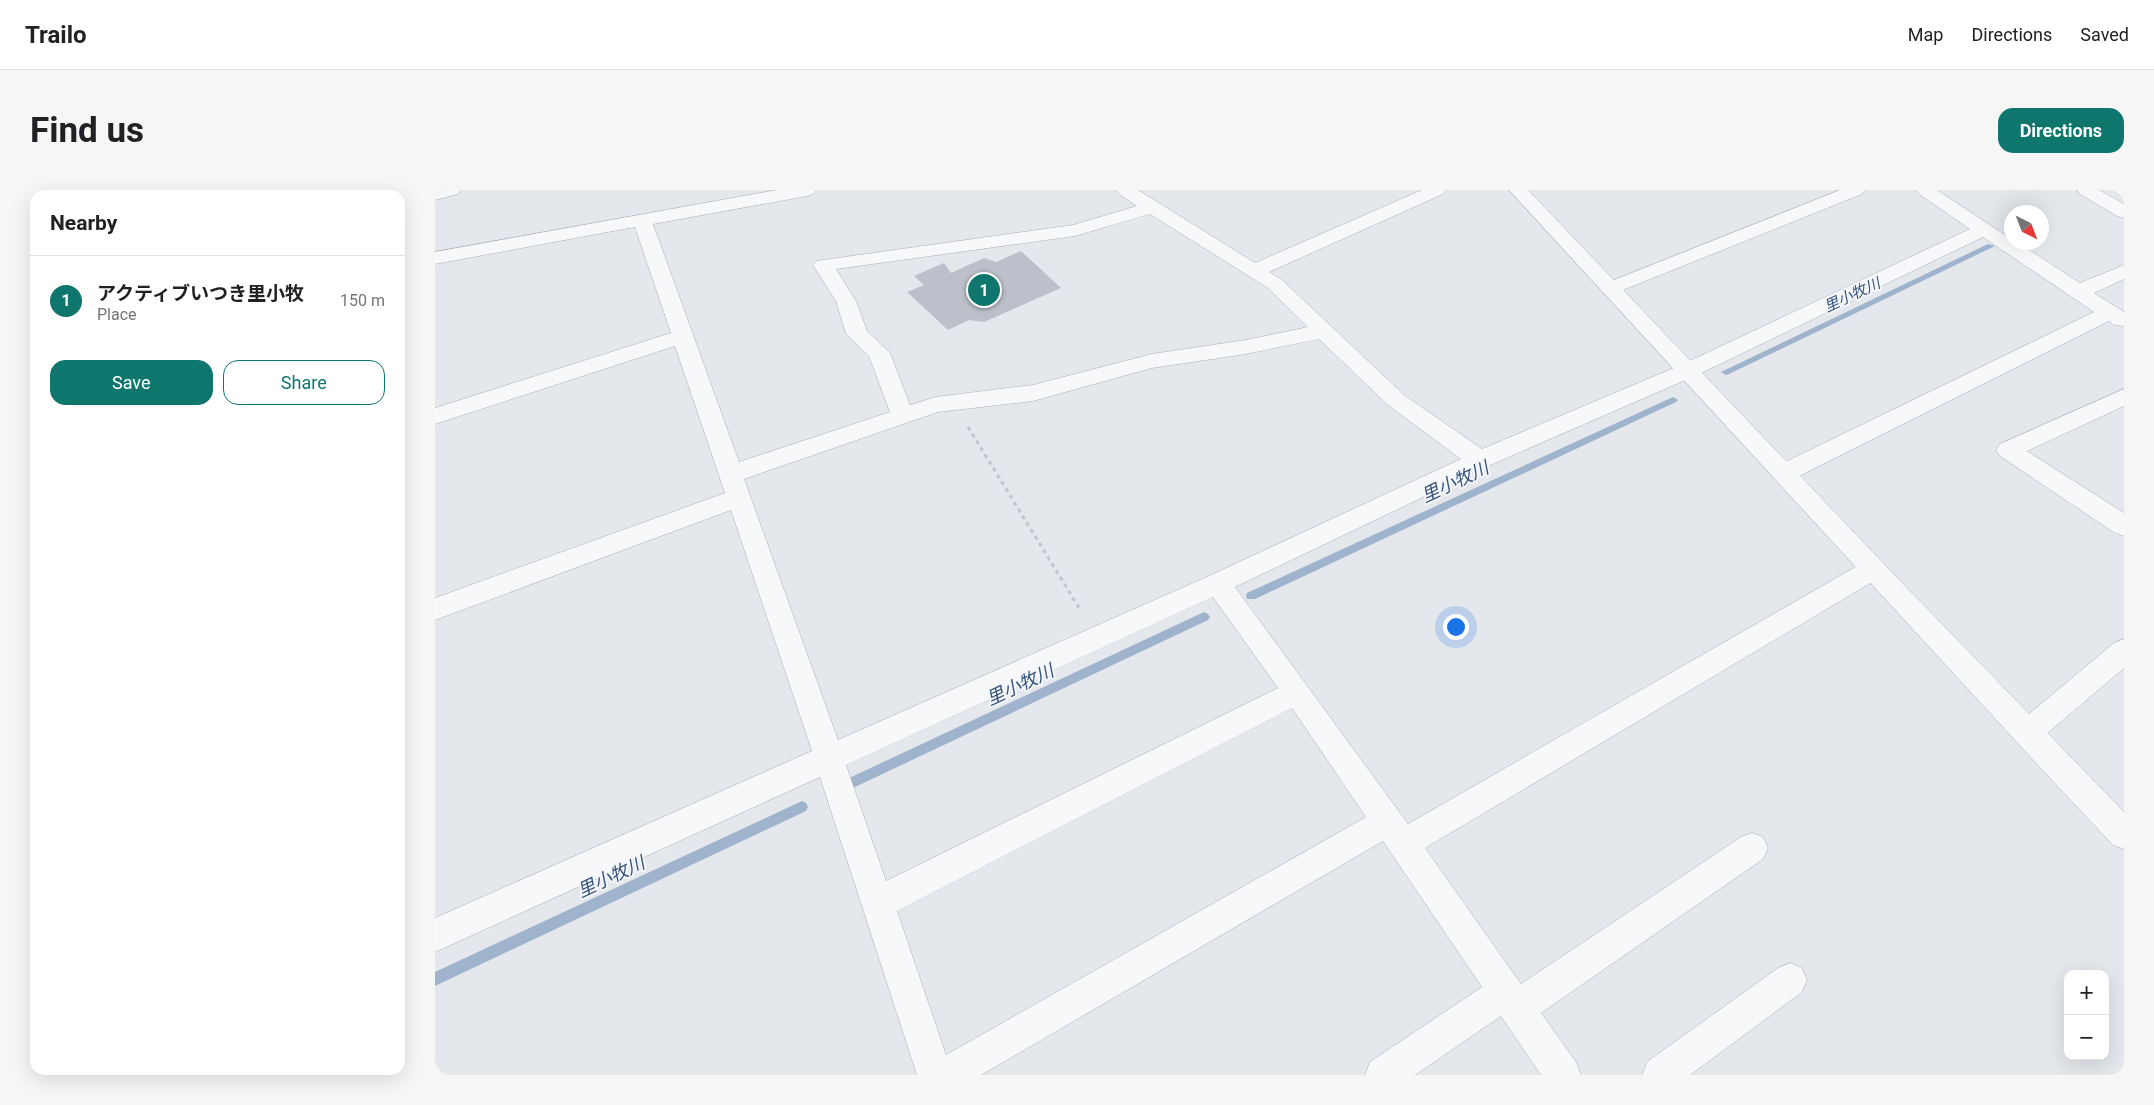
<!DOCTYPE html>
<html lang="en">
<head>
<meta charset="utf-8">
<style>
  body { margin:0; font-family:Roboto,"Noto Sans JP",sans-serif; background:#f6f6f6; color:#202124 }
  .controls { position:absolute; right:15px; bottom:15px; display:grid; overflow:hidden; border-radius:10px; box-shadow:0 5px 20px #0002 }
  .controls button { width:45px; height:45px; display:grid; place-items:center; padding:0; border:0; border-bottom:1px solid #e0e0e0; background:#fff; color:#202124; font:25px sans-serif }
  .compass { position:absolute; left:1569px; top:15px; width:45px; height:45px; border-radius:50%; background:#fff; box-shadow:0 5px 20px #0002; rotate:138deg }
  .you { position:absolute; left:1020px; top:436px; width:18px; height:18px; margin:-12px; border:4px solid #fff; border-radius:50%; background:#1a73e8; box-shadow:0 0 0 8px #1a73e833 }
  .badge { display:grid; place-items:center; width:32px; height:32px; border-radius:50%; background:#0f766e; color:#fff; font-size:16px; font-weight:700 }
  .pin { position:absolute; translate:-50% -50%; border:2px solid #fff; box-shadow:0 1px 5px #0006 }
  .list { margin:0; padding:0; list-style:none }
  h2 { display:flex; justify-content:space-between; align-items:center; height:65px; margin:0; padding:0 20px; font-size:21px }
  h2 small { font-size:16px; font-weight:400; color:#757577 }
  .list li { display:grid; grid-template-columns:32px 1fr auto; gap:15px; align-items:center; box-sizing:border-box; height:90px; padding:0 20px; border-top:1px solid #e0e0e0 }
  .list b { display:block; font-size:19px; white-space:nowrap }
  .list p { margin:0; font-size:16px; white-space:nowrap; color:#757577 }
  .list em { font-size:16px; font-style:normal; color:#757577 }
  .actions { display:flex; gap:10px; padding:15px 20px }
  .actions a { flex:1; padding:11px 0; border:1px solid #0f766e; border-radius:15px; text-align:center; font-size:18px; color:#0f766e }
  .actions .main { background:#0f766e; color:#fff }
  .map { position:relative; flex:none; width:1689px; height:885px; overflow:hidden; border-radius:15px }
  header { display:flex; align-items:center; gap:30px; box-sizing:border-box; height:70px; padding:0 25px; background:#fff; border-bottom:1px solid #e0e0e0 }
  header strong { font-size:24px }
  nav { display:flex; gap:28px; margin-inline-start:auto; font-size:18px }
  .intro { display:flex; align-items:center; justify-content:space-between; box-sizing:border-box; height:120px; padding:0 30px }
  h1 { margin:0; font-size:35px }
  .button { padding:12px 22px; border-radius:15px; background:#0f766e; color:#fff; font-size:18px; font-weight:700 }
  main { display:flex; gap:30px; padding:0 30px }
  aside { flex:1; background:#fff; border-radius:15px; box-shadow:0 5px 20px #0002 }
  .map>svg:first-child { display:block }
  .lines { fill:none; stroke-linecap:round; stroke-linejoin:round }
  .stream { fill:#9fb4cc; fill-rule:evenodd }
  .building { fill:#bbc0ca }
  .minor-casing { stroke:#a9aeb7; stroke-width:1 }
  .tertiary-casing { stroke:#a9aeb7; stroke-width:1 }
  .path { stroke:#c2c5cb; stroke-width:3; stroke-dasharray:4 4; stroke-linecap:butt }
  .minor { fill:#f7f8fa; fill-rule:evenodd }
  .tertiary { fill:#f7f8fa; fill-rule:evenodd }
  .labels { text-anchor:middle; stroke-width:4; stroke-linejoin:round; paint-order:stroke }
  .far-water-label { font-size:15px; font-style:italic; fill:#34527a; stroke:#f4f6f9 }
  .water-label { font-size:18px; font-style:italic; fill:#34527a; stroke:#f4f6f9 }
</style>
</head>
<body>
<header>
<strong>Trailo</strong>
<nav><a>Map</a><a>Directions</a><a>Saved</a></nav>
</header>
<div class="intro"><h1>Find us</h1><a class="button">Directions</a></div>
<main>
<aside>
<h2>Nearby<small></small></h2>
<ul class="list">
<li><span class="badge">1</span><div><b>アクティブいつき里小牧</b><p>Place</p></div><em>150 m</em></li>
</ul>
<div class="actions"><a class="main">Save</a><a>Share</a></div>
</aside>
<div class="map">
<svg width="1689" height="885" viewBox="0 0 1689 885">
  <rect width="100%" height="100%" fill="#e4e7ec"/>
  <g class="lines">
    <g class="stream">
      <polygon points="1553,54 1560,56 1294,184 1291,185 1286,182"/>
      <polygon points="1238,207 1243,210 1241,212 820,409 812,409 811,406 812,403"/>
      <polygon points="769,422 773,424 775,427 773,430 420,597 416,599 412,597 410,593 412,589"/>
      <polygon points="367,611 371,613 373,617 371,621 0,796 0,782"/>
    </g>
  </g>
  <polygon class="building" points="586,61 626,98 549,132 534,130 513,140 472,102 489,95 479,86 509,73 516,83 549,68 561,72"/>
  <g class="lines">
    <defs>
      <g id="minor">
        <polygon points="0,0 26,0 23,4 0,10"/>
        <path d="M342 0H381L378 4 372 6 218 34 304 272 455 222 434 166 411 144 401 111 378 75 381 71 638 35 702 16 684 4 681 0H703L820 73 987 0H1011L1008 4 834 82 847 90 969 205 1047 259 1246 175 1535 39 1484 4 1481 0H1502L1576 49V52H1582L1645 93 1689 75V89L1659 103 1689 122V136L1679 135 1674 131 1358 289 1349 292 1340 289 1337 283 1340 277 1659 122 1548 47 1262 185 1053 276 800 397 973 634 1429 372 1438 369 1447 372 1451 379 1447 386 990 658 1086 794 1306 647 1317 643 1328 647 1333 658 1328 669 1106 823 1141 872 1146 885H1106L1066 826 980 885H930L935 872 1047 797 948 651 546 885H482L385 587 0 762V728L377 561 296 320 0 430V408L290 303 240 156 0 234V218L236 143 200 37 0 74V62ZM715 24 833 98 873 137 811 150 717 164 598 195 501 207 475 215 455 163 432 141 421 111 401 79 640 46ZM884 149 953 215 1026 269 774 386 403 550 309 289 503 222 598 211 717 178 811 164ZM778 407 843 498 451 691 411 575ZM857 518 931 627 511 865 462 721Z"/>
        <polygon points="1405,0 1430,0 1427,4 1183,102 1176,104 1169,102 1166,98 1169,94"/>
        <polygon points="1642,0 1664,0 1689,14 1689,28 1682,26 1645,4"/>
        <polygon points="1689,199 1689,216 1592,261 1689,323 1689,346 1680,343 1565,266 1561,260 1565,254"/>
        <polygon points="1689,449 1689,478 1602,552 1592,556 1582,552 1577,543 1582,534 1679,453"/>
        <polygon points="1355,773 1367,778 1372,790 1367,802 1255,885 1207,885 1212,872 1343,778"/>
      </g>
      <polygon id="tertiary" points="1074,0 1093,0 1470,396 1689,622 1689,659 1678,655 1602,574"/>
    </defs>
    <use href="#minor" class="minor-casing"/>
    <use href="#tertiary" class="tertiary-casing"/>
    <polyline class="path" points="533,237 646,421"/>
    <use href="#minor" class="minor"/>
    <use href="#tertiary" class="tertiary"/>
  </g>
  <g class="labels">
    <g class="far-water-label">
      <text transform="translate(1417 105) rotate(-25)" y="5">里小牧川</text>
    </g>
    <g class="water-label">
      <text transform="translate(1020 292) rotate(-25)" y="6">里小牧川</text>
      <text transform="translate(585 495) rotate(-25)" y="6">里小牧川</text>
      <text transform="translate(176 687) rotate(-25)" y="6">里小牧川</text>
    </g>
  </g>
</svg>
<div class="controls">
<button>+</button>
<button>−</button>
</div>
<svg class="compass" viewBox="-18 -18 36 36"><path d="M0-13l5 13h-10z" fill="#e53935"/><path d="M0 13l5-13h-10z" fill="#757577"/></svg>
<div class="you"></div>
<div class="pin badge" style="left:549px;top:100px">1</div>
</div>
</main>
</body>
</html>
